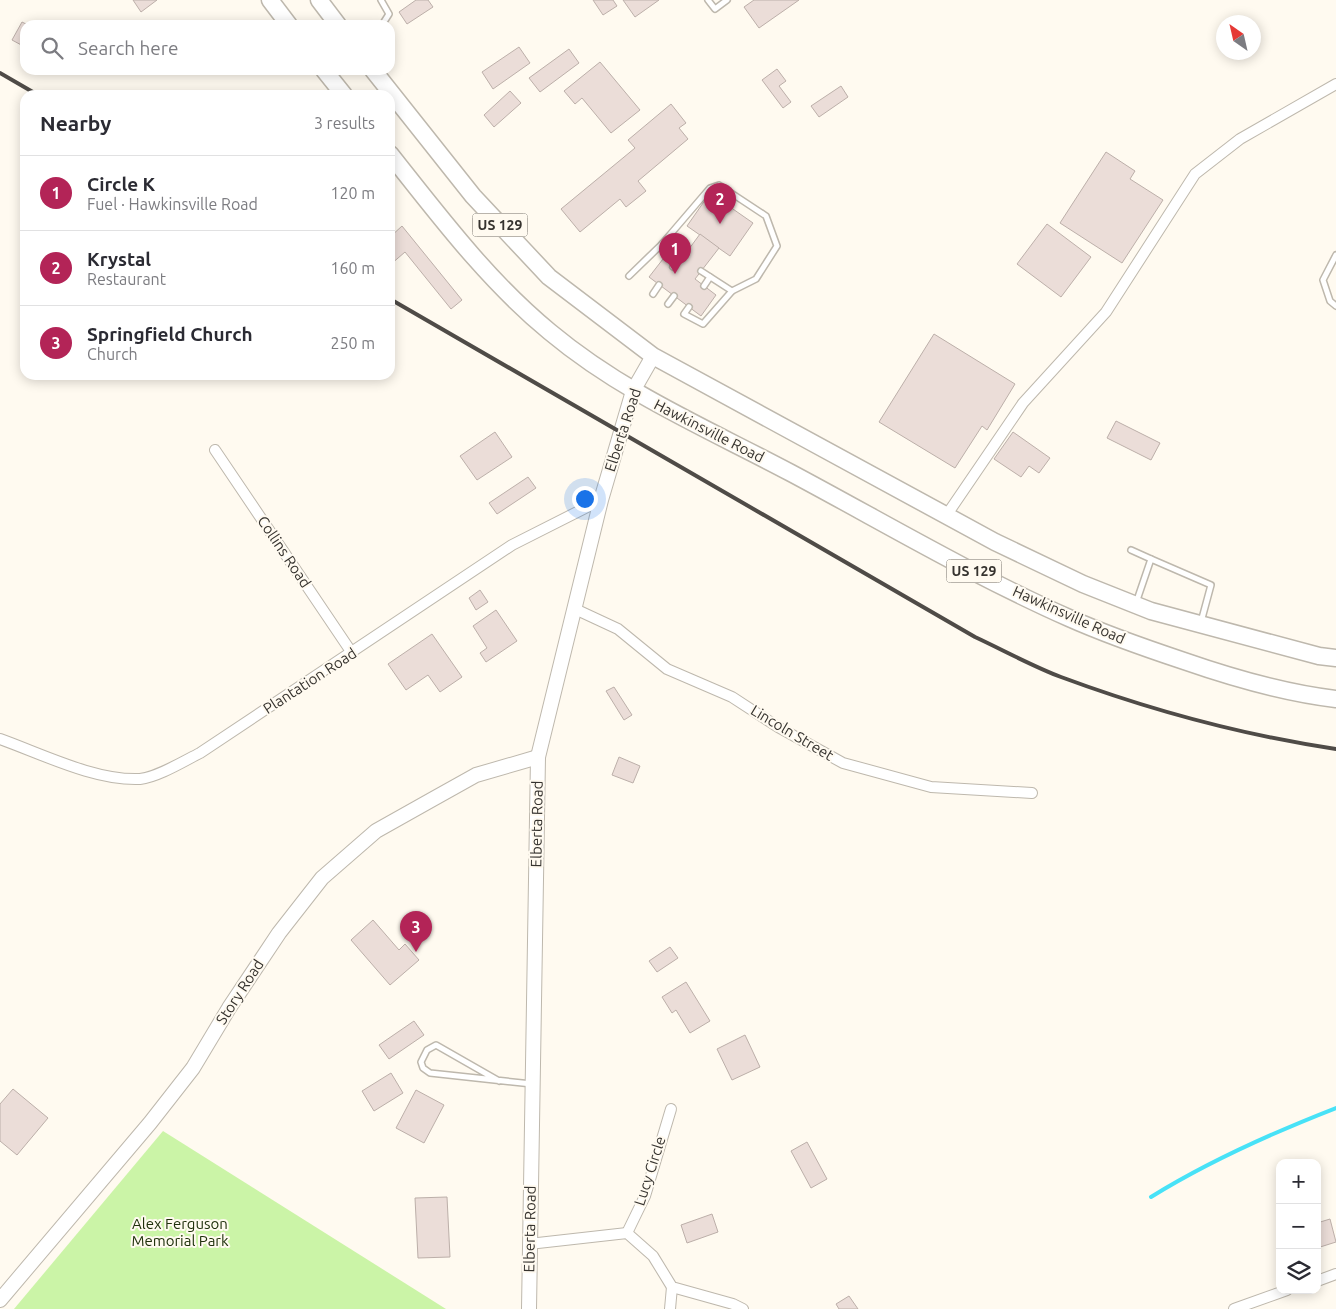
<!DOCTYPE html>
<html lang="en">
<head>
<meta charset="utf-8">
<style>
  body { margin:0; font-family:Ubuntu,sans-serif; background:#f7f7f7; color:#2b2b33 }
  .controls { position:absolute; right:15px; bottom:15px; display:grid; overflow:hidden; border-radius:10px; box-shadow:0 2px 12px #0003 }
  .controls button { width:45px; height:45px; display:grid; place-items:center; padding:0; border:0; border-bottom:1px solid #e1e1e2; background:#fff; color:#2b2b33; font:25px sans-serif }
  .compass { position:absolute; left:1216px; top:15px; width:45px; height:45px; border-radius:50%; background:#fff; box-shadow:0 2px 12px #0003; rotate:326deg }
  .you { position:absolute; left:584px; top:498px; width:18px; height:18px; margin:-12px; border:4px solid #fff; border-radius:50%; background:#1a73e8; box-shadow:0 0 0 8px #1a73e833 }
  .badge { display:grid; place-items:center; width:32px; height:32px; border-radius:50%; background:#b32457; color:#fff; font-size:16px; font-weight:700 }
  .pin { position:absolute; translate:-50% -41px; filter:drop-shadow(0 1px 2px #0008) }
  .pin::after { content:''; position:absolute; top:26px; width:18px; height:15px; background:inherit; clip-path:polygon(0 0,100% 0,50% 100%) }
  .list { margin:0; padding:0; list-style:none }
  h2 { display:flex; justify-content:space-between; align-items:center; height:65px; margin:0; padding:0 20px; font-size:21px }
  h2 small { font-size:16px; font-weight:400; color:#7c7c81 }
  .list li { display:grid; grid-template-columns:32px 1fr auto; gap:15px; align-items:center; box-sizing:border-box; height:75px; padding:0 20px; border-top:1px solid #e1e1e2 }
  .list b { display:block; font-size:19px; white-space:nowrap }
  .list p { margin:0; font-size:16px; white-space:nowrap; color:#7c7c81 }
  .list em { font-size:16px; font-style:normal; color:#7c7c81 }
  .icon { flex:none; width:28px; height:28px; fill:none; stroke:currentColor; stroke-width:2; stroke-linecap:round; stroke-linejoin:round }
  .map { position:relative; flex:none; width:1336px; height:1309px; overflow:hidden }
  .search { position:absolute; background:#fff; box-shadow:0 2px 12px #0003; left:20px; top:20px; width:375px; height:55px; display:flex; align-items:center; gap:12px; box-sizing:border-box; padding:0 18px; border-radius:15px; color:#7c7c81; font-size:19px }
  .panel { position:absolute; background:#fff; box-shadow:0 2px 12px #0003; left:20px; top:90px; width:375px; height:290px; border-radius:15px }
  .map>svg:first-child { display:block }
  .green { fill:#cbf4a7 }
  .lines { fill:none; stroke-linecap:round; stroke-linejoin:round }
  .stream { stroke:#48e2f7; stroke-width:4 }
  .building { fill:#ebddd8; stroke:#bcafa9 }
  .service-casing { stroke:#beb8ad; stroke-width:8 }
  .minor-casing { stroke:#beb8ad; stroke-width:12 }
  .tertiary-casing { stroke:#beb8ad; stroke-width:16 }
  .primary-casing { stroke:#beb8ad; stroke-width:19 }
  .service { stroke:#fff; stroke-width:5 }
  .minor { stroke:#fff; stroke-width:10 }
  .tertiary { stroke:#fff; stroke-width:14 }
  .primary { stroke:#fff; stroke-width:16 }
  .rail { stroke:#4f4b47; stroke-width:4 }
  .labels { text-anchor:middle; stroke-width:4; stroke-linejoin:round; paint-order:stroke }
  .shield { fill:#fffaf0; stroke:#726f69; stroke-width:1 }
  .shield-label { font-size:14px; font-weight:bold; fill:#36332f }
  .street-label { font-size:15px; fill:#36332f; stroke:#fffaf0 }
  .park-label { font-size:15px; fill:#20310c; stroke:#fffaf0 }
</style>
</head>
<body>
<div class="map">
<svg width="1336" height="1309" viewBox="0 0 1336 1309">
  <rect width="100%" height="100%" fill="#fffaf0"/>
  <polygon class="green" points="163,1131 446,1309 14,1309"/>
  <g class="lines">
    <path class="stream" d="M1151 1197C1209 1161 1272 1133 1336 1108"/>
  </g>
  <g class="building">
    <polygon points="133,0 157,0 141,12"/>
    <polygon points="416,0 428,0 433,7 407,24 399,12"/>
    <polygon points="593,0 613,0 617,6 603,15"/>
    <polygon points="623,0 659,0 635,17"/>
    <polygon points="754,0 799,0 759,28 744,7"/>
    <polygon points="22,22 28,25 25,25 25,47 12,40"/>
    <polygon points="519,47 530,63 493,89 482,72"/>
    <polygon points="569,49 579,63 540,92 529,78"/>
    <polygon points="600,62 640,110 611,133 582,98 575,104 564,91"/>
    <polygon points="777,69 786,81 779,86 791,102 783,108 762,80"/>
    <polygon points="841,86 848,97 819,117 811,106"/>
    <polygon points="510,91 521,103 494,127 484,115"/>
    <polygon points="671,104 686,123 679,128 688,139 638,181 646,191 626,207 620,199 580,232 561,209 635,148 628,140"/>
    <polygon points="1106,152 1135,171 1130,179 1163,200 1122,263 1060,223"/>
    <polygon points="710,193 753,223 730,256 687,226"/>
    <polygon points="1047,224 1091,257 1061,297 1017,264"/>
    <polygon points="402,226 462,300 451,309 405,252 390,265 390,237"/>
    <polygon points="700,234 719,248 695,279 716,295 701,316 649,277 663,259 675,268"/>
    <polygon points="934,334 1015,384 987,430 982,426 955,468 879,422"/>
    <polygon points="1116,421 1160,443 1151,460 1107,438"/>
    <polygon points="495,432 512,457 477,480 460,456"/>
    <polygon points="1013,432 1050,458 1039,473 1029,466 1021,477 994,459"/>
    <polygon points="528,477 536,488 497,514 489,503"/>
    <polygon points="480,590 488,602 476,610 469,598"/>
    <polygon points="496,610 517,641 486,662 480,653 487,648 473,626"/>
    <polygon points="432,634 462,677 440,692 428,675 406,690 388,664"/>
    <polygon points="614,687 632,715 624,720 606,691"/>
    <polygon points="619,757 640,766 633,783 612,775"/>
    <polygon points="373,920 399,950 405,944 419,960 390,985 351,940"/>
    <polygon points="670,947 678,958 657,972 649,961"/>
    <polygon points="686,982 710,1021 690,1033 676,1010 672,1013 662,997"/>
    <polygon points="414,1021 424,1035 389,1059 379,1045"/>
    <polygon points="745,1035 760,1067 732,1080 717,1049"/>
    <polygon points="391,1073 403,1093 374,1111 362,1091"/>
    <polygon points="13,1089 48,1118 17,1155 0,1141 0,1104"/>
    <polygon points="416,1090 444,1105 424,1143 396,1128"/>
    <polygon points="807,1142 827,1179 811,1188 791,1151"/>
    <polygon points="447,1197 450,1257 418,1258 415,1198"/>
    <polygon points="712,1214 718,1232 687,1243 681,1225"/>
    <polygon points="1330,1219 1336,1242 1317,1248 1317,1223"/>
    <polygon points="849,1296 858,1309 839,1309 836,1304"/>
  </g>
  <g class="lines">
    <defs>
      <g id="service">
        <polyline points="381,0 389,14 382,25"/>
        <polyline points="708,0 715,9 727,0"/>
        <polyline points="662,244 683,258"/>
        <polyline points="1336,255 1323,280 1330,301 1336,306"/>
        <polyline points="673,267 681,257"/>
        <polyline points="701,271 732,291"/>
        <polyline points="629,276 662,244 710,188 719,185 766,216 777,246 756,279 732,291 703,324 684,314 689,307"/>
        <polyline points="704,286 710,277"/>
        <polyline points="653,294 659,285"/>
        <polyline points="668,304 674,296"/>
        <polyline points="1131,550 1151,559"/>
        <polyline points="1136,603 1151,559 1211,585 1201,622"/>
        <polyline points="499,1081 436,1045 427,1050 421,1062 423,1068 430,1073 532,1084"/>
      </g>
      <g id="minor">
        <polyline points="215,450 352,653"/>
        <polyline points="946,516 1023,403 1106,312 1195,174 1240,139 1336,84"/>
        <polyline points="575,609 618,629 667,669 732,697 778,727 843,763 931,787 1032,793"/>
        <path d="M0 739C42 754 95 781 140 779 158 777 184 761 200 753L512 545 601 500"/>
        <polyline points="627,1233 645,1196 671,1109"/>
        <polyline points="529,1244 627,1233 653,1256 672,1287 733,1304 743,1309"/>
        <polyline points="1317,1281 1336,1274"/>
        <polyline points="670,1309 672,1287"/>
        <polyline points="1234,1309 1287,1290"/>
      </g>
      <g id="tertiary">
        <polyline points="0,1300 150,1123 193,1068 229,1008 279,933 322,878 376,831 433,799 476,775 538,757"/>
        <polyline points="529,1309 538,757 601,500 633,391 653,356"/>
      </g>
      <g id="primary">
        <polyline points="270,0 289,25"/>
        <polyline points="319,0 338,25"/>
        <polyline points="324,70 344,95"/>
        <polyline points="373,70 473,196 549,277 653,356 995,542 1083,584 1151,611 1319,656 1336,658"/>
        <path d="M390 154C440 217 488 281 550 332 623 393 708 429 791 473 883 522 974 576 1069 618 1107 635 1145 648 1184 661 1233 678 1284 693 1336 699"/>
      </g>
    </defs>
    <use href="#service" class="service-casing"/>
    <use href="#minor" class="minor-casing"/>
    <use href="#tertiary" class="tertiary-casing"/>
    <use href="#primary" class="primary-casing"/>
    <use href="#service" class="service"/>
    <use href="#minor" class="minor"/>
    <use href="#tertiary" class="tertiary"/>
    <use href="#primary" class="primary"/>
    <g class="rail">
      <polyline points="0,73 38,95"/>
      <path d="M390 299 975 637C1003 650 1032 666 1061 677 1150 710 1242 735 1336 749"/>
    </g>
  </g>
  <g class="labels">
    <g class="shield">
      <rect x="472.5" y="213.5" width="55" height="23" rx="4"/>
      <rect x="946.5" y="559.5" width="55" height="23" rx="4"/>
    </g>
    <g class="shield-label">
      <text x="500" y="230">US 129</text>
      <text x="974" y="576">US 129</text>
    </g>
    <g class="street-label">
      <text transform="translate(623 430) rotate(-72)" y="5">Elberta Road</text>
      <text transform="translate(709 431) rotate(27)" y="5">Hawkinsville Road</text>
      <text transform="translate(284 552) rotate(56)" y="5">Collins Road</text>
      <text transform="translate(1069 615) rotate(24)" y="5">Hawkinsville Road</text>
      <text transform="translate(310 681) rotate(-33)" y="5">Plantation Road</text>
      <text transform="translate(792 733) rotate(31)" y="5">Lincoln Street</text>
      <text transform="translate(537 824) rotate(-89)" y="5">Elberta Road</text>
      <text transform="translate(240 992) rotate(-57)" y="5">Story Road</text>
      <text transform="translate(650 1171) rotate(-72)" y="5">Lucy Circle</text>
      <text transform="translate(530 1229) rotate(-89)" y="5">Elberta Road</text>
    </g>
    <g class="park-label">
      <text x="180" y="1229">Alex Ferguson<tspan x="180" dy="17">Memorial Park</tspan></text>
    </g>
  </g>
</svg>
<div class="controls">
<button>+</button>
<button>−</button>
<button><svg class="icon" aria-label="layers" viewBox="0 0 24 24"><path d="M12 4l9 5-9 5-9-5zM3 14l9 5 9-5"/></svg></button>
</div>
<svg class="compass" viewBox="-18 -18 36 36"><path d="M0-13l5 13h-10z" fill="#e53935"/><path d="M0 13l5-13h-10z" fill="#7c7c81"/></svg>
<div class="you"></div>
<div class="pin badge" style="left:675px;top:274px">1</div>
<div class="pin badge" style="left:720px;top:224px">2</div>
<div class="pin badge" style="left:416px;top:952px">3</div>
<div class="search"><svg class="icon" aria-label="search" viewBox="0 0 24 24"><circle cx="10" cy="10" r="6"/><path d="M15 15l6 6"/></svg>Search here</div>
<section class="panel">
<h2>Nearby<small>3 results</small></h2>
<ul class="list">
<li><span class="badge">1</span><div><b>Circle K</b><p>Fuel · Hawkinsville Road</p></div><em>120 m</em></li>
<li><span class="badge">2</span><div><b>Krystal</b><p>Restaurant</p></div><em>160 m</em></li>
<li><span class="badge">3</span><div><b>Springfield Church</b><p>Church</p></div><em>250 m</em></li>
</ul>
</section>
</div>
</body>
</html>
